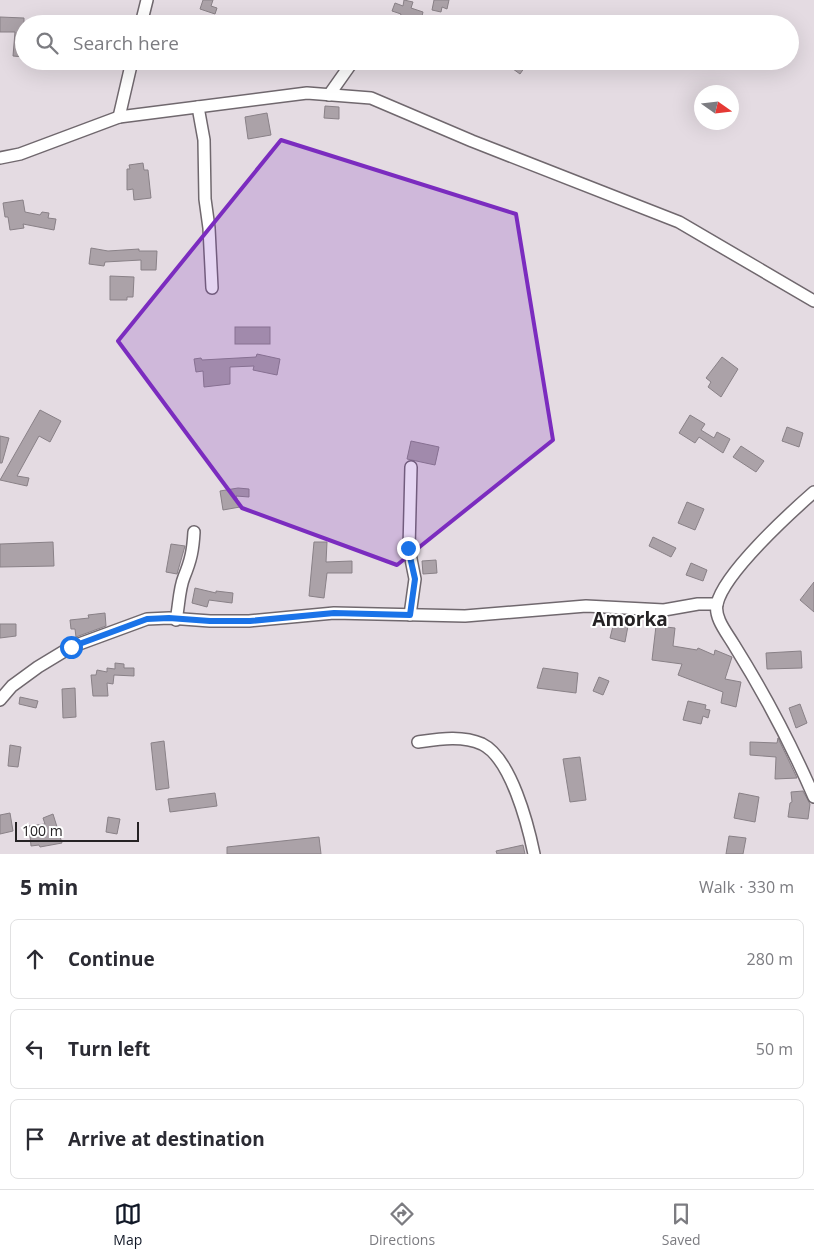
<!DOCTYPE html>
<html lang="en">
<head>
<meta charset="utf-8">
<style>
  body { margin:0; font-family:"Open Sans",sans-serif; background:#f7f7f7; color:#2b2b33 }
  .compass { position:absolute; left:694px; top:85px; width:45px; height:45px; border-radius:50%; background:#fff; box-shadow:0 5px 20px #0002; rotate:104deg }
  .scale { position:absolute; left:15px; bottom:12px; width:124px; box-sizing:border-box; padding-left:5px; border:2px solid #252224; border-top:0; font-size:14px; line-height:18px; white-space:nowrap; color:#252224; -webkit-text-stroke:4px #fff; paint-order:stroke }
  .stop { position:absolute; width:15px; height:15px; margin:-11px; border:4px solid #1a73e8; border-radius:50%; background:#fff }
  .stop.end { background:#1a73e8; border-color:#fff; box-shadow:0 1px 5px #0008 }
  .list { margin:0; padding:0; list-style:none }
  h2 { display:flex; justify-content:space-between; align-items:center; height:65px; margin:0; padding:0 20px; font-size:21px }
  h2 small { font-size:16px; font-weight:400; color:#7c7c81 }
  .list li { display:grid; grid-template-columns:32px 1fr auto; gap:15px; align-items:center; box-sizing:border-box; height:80px; margin:0 10px 10px; padding:0 10px; border:1px solid #e1e1e2; border-radius:8px }
  .list b { display:block; font-size:19px; white-space:nowrap }
  .list em { font-size:16px; font-style:normal; color:#7c7c81 }
  .icon { flex:none; width:28px; height:28px; fill:none; stroke:currentColor; stroke-width:2; stroke-linecap:round; stroke-linejoin:round }
  .map { position:relative; flex:none; width:814px; height:854px; overflow:hidden }
  .search { position:absolute; background:#fff; box-shadow:0 5px 20px #0002; left:15px; right:15px; top:15px; height:55px; display:flex; align-items:center; gap:12px; box-sizing:border-box; padding:0 18px; border-radius:28px; color:#7c7c81; font-size:19px }
  .sheet { height:335px; background:#fff }
  nav { display:flex; justify-content:space-around; align-items:center; box-sizing:border-box; height:70px; border-top:1px solid #e1e1e2; background:#fff; font-size:14px; color:#7c7c81 }
  nav a { display:grid; justify-items:center; gap:2px }
  nav .on { color:#111827 }
  .map>svg:first-child { display:block }
  .building { fill:#aba2a8; stroke:#898187 }
  .lines { fill:none; stroke-linecap:round; stroke-linejoin:round }
  .minor-casing { stroke:#70686e; stroke-width:14 }
  .minor { stroke:#fff; stroke-width:11 }
  .route { stroke:#1a73e8; stroke-width:6 }
  .marked { fill:#7b2cbf; fill-opacity:0.2; stroke:#7b2cbf; stroke-width:4; stroke-linejoin:round }
  .labels { text-anchor:middle; stroke-width:4; stroke-linejoin:round; paint-order:stroke }
  .district-label { font-size:19px; font-weight:bold; fill:#252224; stroke:#fff }
</style>
</head>
<body>
<div class="map">
<svg width="814" height="854" viewBox="0 0 814 854">
  <rect width="100%" height="100%" fill="#e4dbe2"/>
  <g class="building">
    <polygon points="203,0 213,0 211,6 217,8 215,14 200,9"/>
    <polygon points="404,0 413,2 411,8 423,12 421,20 409,17 408,22 399,19 401,14 392,11 395,3 403,6"/>
    <polygon points="434,0 449,0 447,9 442,7 441,12 432,10"/>
    <polygon points="0,17 24,18 24,57 13,56 15,32 0,32"/>
    <polygon points="502,61 529,61 520,74"/>
    <polygon points="325,106 339,107 339,119 324,118"/>
    <polygon points="267,113 271,135 248,139 245,117"/>
    <polygon points="143,163 144,170 148,170 151,198 134,200 133,189 127,190 127,169 130,169 129,165"/>
    <polygon points="23,200 25,212 40,215 42,212 49,213 48,218 56,219 54,230 23,224 24,228 10,230 8,217 5,217 3,203"/>
    <polygon points="91,248 108,251 139,249 139,251 157,251 156,270 141,270 141,260 105,262 104,266 89,264"/>
    <polygon points="110,276 134,277 133,297 127,297 127,300 110,300"/>
    <rect x="235" y="327" width="35" height="17"/>
    <polygon points="257,354 280,359 277,375 253,370 254,366 230,367 230,384 204,387 203,371 196,372 194,359 201,358 202,360 256,357"/>
    <polygon points="722,357 738,369 721,397 708,387 711,382 706,378"/>
    <polygon points="40,410 61,421 50,442 39,436 17,476 29,478 27,486 0,480"/>
    <polygon points="690,415 705,424 701,430 714,438 717,432 730,439 723,453 699,437 695,443 679,433"/>
    <polygon points="787,427 803,433 799,447 782,441"/>
    <polygon points="0,436 9,438 2,463 0,463"/>
    <polygon points="411,441 439,447 435,465 407,459"/>
    <polygon points="741,446 764,461 756,472 733,457"/>
    <polygon points="238,488 249,489 249,497 236,496 240,507 223,510 220,491"/>
    <polygon points="687,502 704,509 695,530 678,523"/>
    <polygon points="653,537 676,548 671,557 649,546"/>
    <polygon points="53,542 54,566 0,567 0,544"/>
    <polygon points="314,542 327,542 326,562 352,561 352,573 327,573 324,598 309,596"/>
    <polygon points="171,544 185,546 177,574 166,572"/>
    <polygon points="436,560 437,573 423,574 422,561"/>
    <polygon points="691,563 707,570 703,581 686,575"/>
    <polygon points="814,582 814,612 800,600"/>
    <polygon points="195,588 216,593 216,591 233,593 232,603 209,600 207,607 192,603"/>
    <polygon points="105,613 106,626 76,637 75,629 71,629 70,620 89,618 88,615"/>
    <polygon points="614,622 628,626 625,642 610,638"/>
    <polygon points="0,624 16,624 16,636 0,638"/>
    <polygon points="656,626 675,628 673,646 697,650 698,648 714,655 715,650 732,657 725,679 741,682 736,707 721,703 723,692 678,675 682,664 652,660"/>
    <polygon points="801,651 802,668 767,669 766,653"/>
    <polygon points="115,663 124,664 124,668 134,668 134,676 114,675 113,684 107,683 108,696 93,696 91,675 96,675 97,670 107,672 107,668 115,669"/>
    <polygon points="543,668 578,673 576,693 537,688"/>
    <polygon points="599,677 609,681 603,695 593,691"/>
    <polygon points="75,688 76,717 63,718 62,689"/>
    <polygon points="20,697 38,701 36,708 19,704"/>
    <polygon points="688,701 706,705 705,709 710,710 708,718 703,716 701,724 683,720"/>
    <polygon points="800,704 807,723 796,728 789,708"/>
    <polygon points="778,738 789,761 797,778 775,779 776,757 750,755 750,742 777,743"/>
    <polygon points="164,741 169,788 156,790 151,743"/>
    <polygon points="10,745 21,747 18,767 8,766"/>
    <polygon points="580,757 586,800 570,802 563,759"/>
    <polygon points="803,791 810,804 808,819 788,817 790,803 792,802 791,792"/>
    <polygon points="215,793 217,806 170,812 168,799"/>
    <polygon points="739,793 759,797 755,822 734,818"/>
    <polygon points="10,813 13,831 0,834 0,815"/>
    <polygon points="53,814 62,843 40,847 39,845 31,846 29,826 45,824 43,818"/>
    <polygon points="108,817 120,819 117,834 106,832"/>
    <polygon points="729,836 746,838 743,854 726,854"/>
    <polygon points="319,837 321,854 227,854 227,847"/>
    <polygon points="523,845 525,854 497,854 496,851"/>
  </g>
  <g class="lines">
    <defs>
      <g id="minor">
        <polyline points="141,24 147,0"/>
        <polyline points="329,95 353,61"/>
        <polyline points="198,107 204,140 205,199 209,228 212,288"/>
        <polyline points="119,117 132,61"/>
        <polyline points="0,158 20,154 119,117 307,93 371,98 472,141 679,222 814,301"/>
        <path d="M814 492C790 513 724 573 717 604 714 618 727 633 734 645 764 693 791 744 814 797"/>
        <polyline points="410,615 415,579 409,549 411,467"/>
        <path d="M176 620C179 606 179 589 184 577 191 560 193 550 194 532"/>
        <polyline points="0,700 12,686 38,667 71,647 147,619 169,618 210,621 249,621 334,613 465,616 586,606 664,610 698,604 717,604"/>
        <path d="M418 742C439 739 462 735 482 744 511 758 528 825 534 854"/>
      </g>
    </defs>
    <use href="#minor" class="minor-casing"/>
    <use href="#minor" class="minor"/>
  </g>
  <g class="lines">
    <polyline class="route" points="71,647 147,619 169,618 210,621 250,621 334,613 410,615 415,579 408,548"/>
  </g>
  <path class="marked" d="M281 140 516 214 553 440 397 565 242 508 118 341Z"/>
  <g class="labels">
    <g class="district-label">
      <text x="630" y="626">Amorka</text>
    </g>
  </g>
</svg>
<svg class="compass" viewBox="-18 -18 36 36"><path d="M0-13l5 13h-10z" fill="#e53935"/><path d="M0 13l5-13h-10z" fill="#7c7c81"/></svg>
<div class="scale">100 m</div>
<div class="stop" style="left:71px;top:647px"></div>
<div class="stop end" style="left:408px;top:548px"></div>
<div class="search"><svg class="icon" aria-label="search" viewBox="0 0 24 24"><circle cx="10" cy="10" r="6"/><path d="M15 15l6 6"/></svg>Search here</div>
</div>
<section class="sheet">
<h2>5 min<small>Walk · 330 m</small></h2>
<ul class="list">
<li><svg class="icon" aria-label="ahead" viewBox="0 0 24 24"><path d="M12 20V5M6 11l6-6 6 6"/></svg><div><b>Continue</b></div><em>280 m</em></li>
<li><svg class="icon" aria-label="left" viewBox="0 0 24 24"><path d="M17 20v-9H6M10 6l-5 5 5 5"/></svg><div><b>Turn left</b></div><em>50 m</em></li>
<li><svg class="icon" aria-label="arrive" viewBox="0 0 24 24"><path d="M6 21V4h12l-3 4 3 4H6"/></svg><div><b>Arrive at destination</b></div></li>
</ul>
</section>
<nav>
<a class="on"><svg class="icon" aria-label="map" viewBox="0 0 24 24"><path d="M3 6l6-2 6 2 6-2v14l-6 2-6-2-6 2zM9 4v14M15 6v14"/></svg>Map</a>
<a><svg class="icon" aria-label="directions" viewBox="0 0 24 24"><path d="M12 3l9 9-9 9-9-9zM9 14v-3h6M13 9l2 2-2 2"/></svg>Directions</a>
<a><svg class="icon" aria-label="saved" viewBox="0 0 24 24"><path d="M7 4h10v16l-5-4-5 4z"/></svg>Saved</a>
</nav>
</body>
</html>
